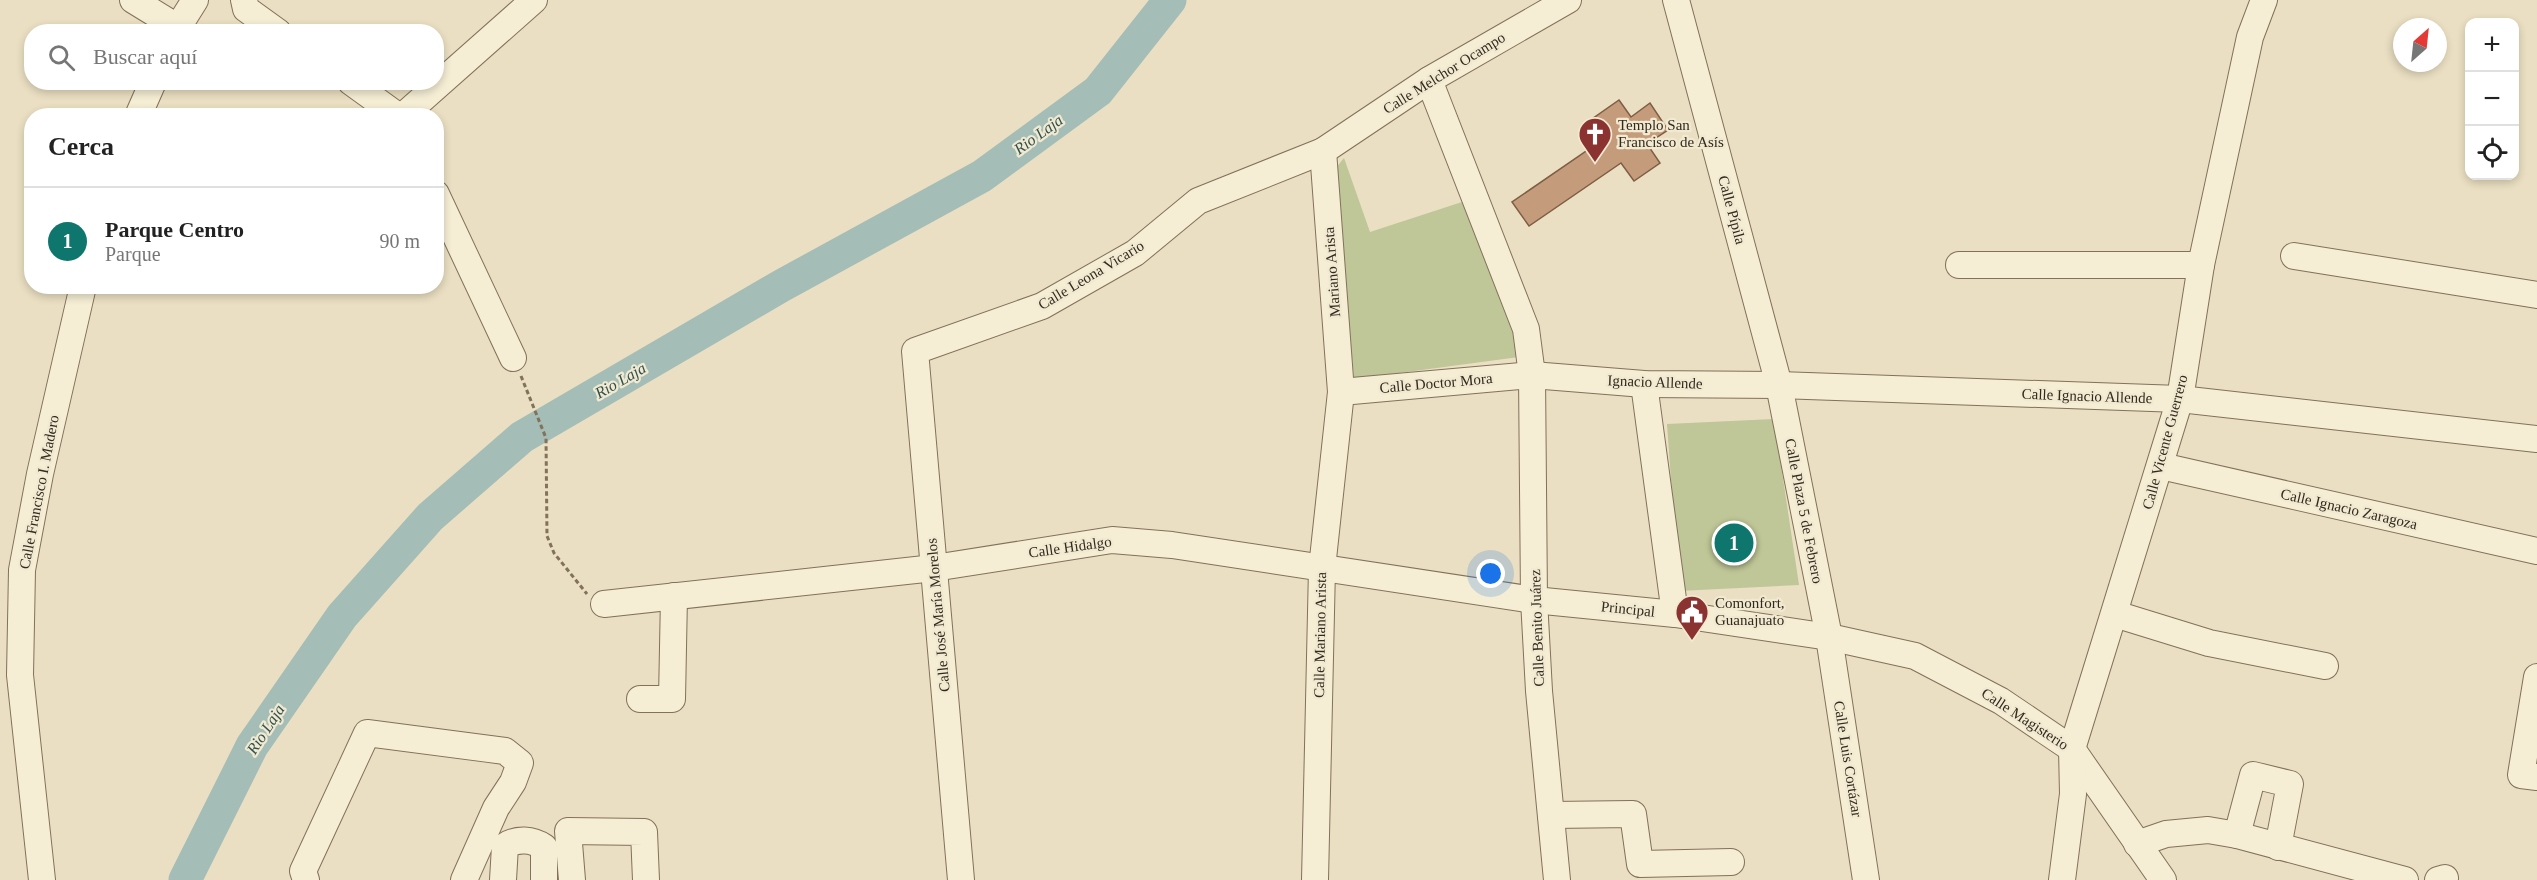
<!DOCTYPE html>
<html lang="es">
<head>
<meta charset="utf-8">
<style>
  body { margin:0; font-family:"Times New Roman",serif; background:#f2f2f2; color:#222 }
  .controls { position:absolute; right:18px; top:18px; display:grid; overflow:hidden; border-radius:12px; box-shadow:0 3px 9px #0003 }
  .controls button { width:54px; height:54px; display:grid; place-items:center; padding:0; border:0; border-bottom:2px solid #e0e0e0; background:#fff; color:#222; font:30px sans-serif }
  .compass { position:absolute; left:2393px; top:18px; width:54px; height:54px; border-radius:50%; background:#fff; box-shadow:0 3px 9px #0003; rotate:27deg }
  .you { position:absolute; left:1491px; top:574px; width:21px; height:21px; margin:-15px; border:4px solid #fff; border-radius:50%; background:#1a73e8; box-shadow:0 0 0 9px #1a73e833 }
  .badge { display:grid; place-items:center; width:39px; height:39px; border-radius:50%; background:#0f766e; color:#fff; font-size:20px; font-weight:700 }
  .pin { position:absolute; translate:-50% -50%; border:3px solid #fff; box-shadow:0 2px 6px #0006 }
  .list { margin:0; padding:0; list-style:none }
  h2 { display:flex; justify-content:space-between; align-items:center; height:78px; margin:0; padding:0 24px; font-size:26px }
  h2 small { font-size:20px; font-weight:400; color:#767676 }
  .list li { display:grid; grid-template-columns:39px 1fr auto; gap:18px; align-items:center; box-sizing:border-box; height:108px; padding:0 24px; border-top:2px solid #e0e0e0 }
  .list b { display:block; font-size:22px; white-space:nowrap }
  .list p { margin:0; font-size:20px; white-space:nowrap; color:#767676 }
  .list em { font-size:20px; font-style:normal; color:#767676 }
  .icon { flex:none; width:33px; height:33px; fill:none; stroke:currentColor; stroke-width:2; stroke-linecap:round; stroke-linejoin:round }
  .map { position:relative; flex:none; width:2537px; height:880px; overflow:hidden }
  .search { position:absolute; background:#fff; box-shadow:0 3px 9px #0003; left:24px; top:24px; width:420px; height:66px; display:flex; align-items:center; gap:15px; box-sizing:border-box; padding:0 21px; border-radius:24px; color:#767676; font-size:22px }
  .panel { position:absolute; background:#fff; box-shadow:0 3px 9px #0003; left:24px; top:108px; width:420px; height:186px; border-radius:24px }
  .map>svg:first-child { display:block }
  .green { fill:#bfc697 }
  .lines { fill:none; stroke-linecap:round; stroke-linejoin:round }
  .river { stroke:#a4bdb6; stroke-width:33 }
  .building { fill:#c59c7b; stroke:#7f5d43; stroke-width:1.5 }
  .minor-casing { stroke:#82715b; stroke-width:28 }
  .path { stroke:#82715b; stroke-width:3; stroke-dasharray:4.5 3; stroke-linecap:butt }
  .minor { stroke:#f5edd4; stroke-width:26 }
  .labels { text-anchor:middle; stroke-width:4.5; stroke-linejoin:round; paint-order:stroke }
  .street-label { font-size:15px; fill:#33291e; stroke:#f2e9d1 }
  .poi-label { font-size:15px; fill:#33291e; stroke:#f2e9d1; text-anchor:start }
  .water-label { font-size:16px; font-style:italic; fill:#2e5150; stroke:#f2e9d1 }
</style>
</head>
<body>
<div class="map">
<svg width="2537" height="880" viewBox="0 0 2537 880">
  <rect width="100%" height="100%" fill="#eadfc2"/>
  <g class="green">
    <polygon points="1344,158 1370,232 1462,202 1518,324 1519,357 1354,379 1335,169"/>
    <polygon points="1774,419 1799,585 1679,591 1667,424"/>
  </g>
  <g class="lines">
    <polyline class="river" points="185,880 252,746 342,616 430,517 522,437 781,286 982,176 1098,91 1170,0"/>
  </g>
  <polygon class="building" points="1619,100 1631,117 1650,103 1668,130 1647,144 1660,163 1634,181 1621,163 1529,226 1512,202 1605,138 1592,119"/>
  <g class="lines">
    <defs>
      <g id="minor">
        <polyline points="133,0 177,27"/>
        <polyline points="244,0 246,9 278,32"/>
        <polyline points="1676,0 1779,385 1829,637 1866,880"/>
        <polyline points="175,32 195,0"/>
        <polyline points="1429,80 1526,329 1532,375 1534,600 1539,691 1557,880"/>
        <polyline points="351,82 398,116"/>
        <polyline points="138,116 153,82"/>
        <polyline points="403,116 534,0"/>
        <polyline points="436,194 513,358"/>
        <polyline points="2294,256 2537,295"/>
        <polyline points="1959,265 2201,265"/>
        <polyline points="1644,384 1675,614"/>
        <polyline points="1341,392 1532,375 1644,384 1779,385 2180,399 2537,439"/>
        <polyline points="2161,466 2537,551"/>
        <polyline points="604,604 934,568 1112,540 1172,545 1534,600 1675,614 1829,637 1915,656 2001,701 2072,749 2163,880"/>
        <polyline points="2115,614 2209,643 2325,666"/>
        <polyline points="2537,677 2521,775 2537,777"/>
        <polyline points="640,699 672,699 674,596"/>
        <polyline points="1551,815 1633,814 1640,864 1731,862"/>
        <polyline points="2237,835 2253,775 2290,784 2278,847"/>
        <polyline points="2137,844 2166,834 2208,830 2237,835 2405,880"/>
        <polyline points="42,880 20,675 22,570 40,474 83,286"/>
        <polyline points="306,880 303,871 367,733 505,751 520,763 513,782 496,808 464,880"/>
        <path d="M503 880 505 846C517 838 532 839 544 847V880"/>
        <polyline points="572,880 568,831 644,832 646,880"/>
        <polyline points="961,880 915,351 1042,306 1135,253 1198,201 1323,151 1429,80 1568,0"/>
        <polyline points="1315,880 1322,568 1341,392 1323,151"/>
        <polyline points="2062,880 2073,794 2072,749 2180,399 2201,265 2250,37 2264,0"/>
        <polyline points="2438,880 2445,878"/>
      </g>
    </defs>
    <use href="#minor" class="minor-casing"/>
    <polyline class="path" points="521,376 546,438 547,536 554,553 587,594"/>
    <use href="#minor" class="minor"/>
  </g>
  <defs>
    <symbol id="church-pin" viewBox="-11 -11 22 30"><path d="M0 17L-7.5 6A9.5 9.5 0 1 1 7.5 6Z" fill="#8b3330" stroke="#f2e9d1"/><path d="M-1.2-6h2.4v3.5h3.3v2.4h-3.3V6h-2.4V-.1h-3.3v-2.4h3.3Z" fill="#fff"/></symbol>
    <symbol id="civic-pin" viewBox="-11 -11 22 30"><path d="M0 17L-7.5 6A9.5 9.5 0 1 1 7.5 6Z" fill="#8b3330" stroke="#f2e9d1"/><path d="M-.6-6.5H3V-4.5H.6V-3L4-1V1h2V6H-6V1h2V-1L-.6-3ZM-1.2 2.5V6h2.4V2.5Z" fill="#fff"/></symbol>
  </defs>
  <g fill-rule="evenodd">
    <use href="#church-pin" x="1576" y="115" width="38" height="52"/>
    <use href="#civic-pin" x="1673" y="593" width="38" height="52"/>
  </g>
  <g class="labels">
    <g class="street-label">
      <text transform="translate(1444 73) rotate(-32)" y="5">Calle Melchor Ocampo</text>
      <text transform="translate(1732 210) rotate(75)" y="5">Calle Pípila</text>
      <text transform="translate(1332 272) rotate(-94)" y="5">Mariano Arista</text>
      <text transform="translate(1091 275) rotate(-31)" y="5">Calle Leona Vicario</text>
      <text transform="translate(1655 382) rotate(2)" y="5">Ignacio Allende</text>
      <text transform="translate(1436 383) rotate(-5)" y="5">Calle Doctor Mora</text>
      <text transform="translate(2087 396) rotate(2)" y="5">Calle Ignacio Allende</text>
      <text transform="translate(2165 442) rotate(-75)" y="5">Calle Vicente Guerrero</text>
      <text transform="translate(39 492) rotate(-79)" y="5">Calle Francisco I. Madero</text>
      <text transform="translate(2349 509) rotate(13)" y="5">Calle Ignacio Zaragoza</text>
      <text transform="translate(1804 511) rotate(79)" y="5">Calle Plaza 5 de Febrero</text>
      <text transform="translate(1070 547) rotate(-8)" y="5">Calle Hidalgo</text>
      <text transform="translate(1628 609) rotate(6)" y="5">Principal</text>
      <text transform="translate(938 615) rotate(-95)" y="5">Calle José María Morelos</text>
      <text transform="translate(1537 628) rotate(-92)" y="5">Calle Benito Juárez</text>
      <text transform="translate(1320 635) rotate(-89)" y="5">Calle Mariano Arista</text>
      <text transform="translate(2025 719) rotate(33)" y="5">Calle Magisterio</text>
      <text transform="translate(1848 759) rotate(81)" y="5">Calle Luis Cortázar</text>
    </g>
    <g class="poi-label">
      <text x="1618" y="130">Templo San<tspan x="1618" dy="17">Francisco de Asís</tspan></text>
      <text x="1715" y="608">Comonfort,<tspan x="1715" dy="17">Guanajuato</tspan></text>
    </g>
    <g class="water-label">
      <text transform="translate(1038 134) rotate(-36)" y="6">Rio Laja</text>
      <text transform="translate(620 380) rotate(-30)" y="6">Rio Laja</text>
      <text transform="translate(265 729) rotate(-57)" y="6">Rio Laja</text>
    </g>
  </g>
</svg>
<div class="controls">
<button>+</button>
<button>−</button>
<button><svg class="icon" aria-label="locate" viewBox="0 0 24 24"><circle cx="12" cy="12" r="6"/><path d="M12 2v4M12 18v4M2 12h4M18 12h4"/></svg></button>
</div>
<svg class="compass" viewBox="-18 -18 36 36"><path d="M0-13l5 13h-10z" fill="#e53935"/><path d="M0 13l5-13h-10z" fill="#767676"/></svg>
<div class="you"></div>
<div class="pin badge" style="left:1734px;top:543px">1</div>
<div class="search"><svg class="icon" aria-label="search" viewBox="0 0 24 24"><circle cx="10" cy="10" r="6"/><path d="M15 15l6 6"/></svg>Buscar aquí</div>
<section class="panel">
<h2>Cerca<small></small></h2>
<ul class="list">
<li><span class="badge">1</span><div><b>Parque Centro</b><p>Parque</p></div><em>90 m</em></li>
</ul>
</section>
</div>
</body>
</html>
